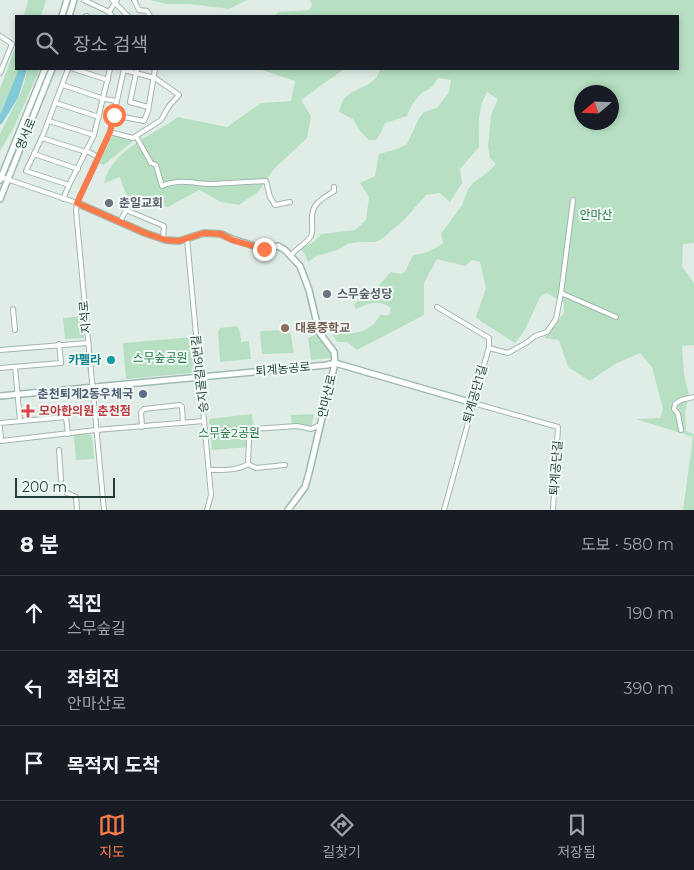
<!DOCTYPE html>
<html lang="ko">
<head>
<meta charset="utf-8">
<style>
  body { margin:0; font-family:Montserrat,"Noto Sans KR",sans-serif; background:#242831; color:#f1f3f6 }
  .compass { position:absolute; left:574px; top:85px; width:45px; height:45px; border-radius:50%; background:#171b24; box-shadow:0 2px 8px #0003; rotate:251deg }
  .scale { position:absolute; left:15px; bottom:12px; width:100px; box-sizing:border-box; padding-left:5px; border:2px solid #1f3f37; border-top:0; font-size:14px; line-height:18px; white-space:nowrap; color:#1f3f37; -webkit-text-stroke:4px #f1f9f5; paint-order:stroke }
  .stop { position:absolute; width:15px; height:15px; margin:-11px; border:4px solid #ff7b4c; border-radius:50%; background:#fff }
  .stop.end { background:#ff7b4c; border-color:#fff; box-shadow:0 1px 5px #0008 }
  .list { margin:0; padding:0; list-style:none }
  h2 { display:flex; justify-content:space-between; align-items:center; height:65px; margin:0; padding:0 20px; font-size:21px }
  h2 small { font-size:16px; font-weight:400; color:#9ea1a6 }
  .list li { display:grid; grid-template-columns:32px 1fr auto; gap:15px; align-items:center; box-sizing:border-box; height:75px; padding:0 20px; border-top:1px solid #363941 }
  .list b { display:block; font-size:19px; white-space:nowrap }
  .list p { margin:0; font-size:16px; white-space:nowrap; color:#9ea1a6 }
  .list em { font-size:16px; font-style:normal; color:#9ea1a6 }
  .icon { flex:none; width:28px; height:28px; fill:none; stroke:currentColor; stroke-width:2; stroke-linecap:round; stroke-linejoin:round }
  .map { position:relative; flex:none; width:694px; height:510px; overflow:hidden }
  .search { position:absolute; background:#171b24; box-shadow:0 2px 8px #0003; left:15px; right:15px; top:15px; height:55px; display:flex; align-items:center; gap:12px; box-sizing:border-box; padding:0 18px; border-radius:0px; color:#9ea1a6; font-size:19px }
  .sheet { height:290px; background:#171b24 }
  nav { display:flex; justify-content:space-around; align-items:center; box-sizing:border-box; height:70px; border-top:1px solid #363941; background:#171b24; font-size:14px; color:#9ea1a6 }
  nav a { display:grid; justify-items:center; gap:2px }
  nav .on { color:#ff7b4c }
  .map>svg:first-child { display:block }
  .green { fill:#b7e0c3; fill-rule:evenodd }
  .water { fill:#82c9d8 }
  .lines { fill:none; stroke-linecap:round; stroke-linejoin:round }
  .river { stroke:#82c9d8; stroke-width:6 }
  .street-casing { stroke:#a2b5af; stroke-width:6 }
  .secondary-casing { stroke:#9dbab0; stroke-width:8 }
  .street { stroke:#fff; stroke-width:4 }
  .secondary { stroke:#fff; stroke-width:5 }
  .route { stroke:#ff7b4c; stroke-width:6 }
  .worship-dot { fill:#6b7280; stroke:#f1f9f5; stroke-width:2 }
  .education-dot { fill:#8d6e63; stroke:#f1f9f5; stroke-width:2 }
  .culture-dot { fill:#0f9aa8; stroke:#f1f9f5; stroke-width:2 }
  .service-dot { fill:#5c6f8a; stroke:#f1f9f5; stroke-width:2 }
  .health-dot { fill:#e0444e; stroke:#f1f9f5; stroke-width:2 }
  .labels { text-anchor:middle; stroke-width:4; stroke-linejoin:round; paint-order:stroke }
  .street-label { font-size:12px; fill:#1f3f37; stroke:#f1f9f5 }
  .worship-label { font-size:12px; font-weight:bold; fill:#5b616d; stroke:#f1f9f5; text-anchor:start }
  .park-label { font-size:12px; fill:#257a47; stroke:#f1f9f5 }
  .education-label { font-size:12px; font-weight:bold; fill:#785e54; stroke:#f1f9f5; text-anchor:start }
  .culture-label { font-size:12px; font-weight:bold; fill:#0d838f; stroke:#f1f9f5; text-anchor:end }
  .service-label { font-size:12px; font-weight:bold; fill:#4e5e75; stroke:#f1f9f5; text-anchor:end }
  .health-label { font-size:12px; font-weight:bold; fill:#be3a42; stroke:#f1f9f5; text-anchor:start }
</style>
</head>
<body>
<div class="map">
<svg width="694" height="510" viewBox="0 0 694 510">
  <rect width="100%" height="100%" fill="#e0ede7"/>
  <g class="green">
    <polygon points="28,0 46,0 41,16 24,16"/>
    <polygon points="150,0 247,0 229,9 190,4 166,4"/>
    <path d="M310 0H694V243L683 244 682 266 694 283V345L682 346 684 375 689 395 685 412 686 431 694 434V510H683L693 437 636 419 660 418 663 409 652 367 640 353 615 364 590 381 568 367 559 340 544 338 564 313V303L547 293 540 297 525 330 515 343 482 322 476 317 486 288 480 262 472 260 465 266 437 259 424 283V315L357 350 347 342H337L333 335C340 330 345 333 353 333 364 333 376 324 380 315H389L391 308C379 299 369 303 356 309L354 305C360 296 370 294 377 287 382 282 386 277 391 272L400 274 405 272 413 255C426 254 433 250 443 243L441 234 462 205 468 189 474 182 488 172 496 164 490 158 488 147 491 115 498 99 487 92C477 110 479 127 479 147L460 169 462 183 450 202 440 193 426 195 405 219 382 239 375 242H359L347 244 338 250 317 256 308 262 305 254 300 249 315 241 321 234 355 230 366 220 369 197 360 183 375 176 379 154 397 149 407 144 419 118 424 112 437 108 449 92 451 80 438 78C436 81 434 86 430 88 427 91 423 91 420 95 415 99 409 110 407 116L385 123 381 133 376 140H369L360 131 353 119 339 112C340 109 341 103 343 100 353 87 377 87 380 69H678V16H275L278 12 309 10 312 5ZM582 92H612V122H582Z"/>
    <polygon points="16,45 16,69 20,69 0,115 0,89"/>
    <polygon points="28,69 40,69 14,127 0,151 0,134 22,90"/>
    <path d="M259 69H344L301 100 311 116 307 138 274 169 258 192 239 205 221 202 199 190 168 207 131 201 125 192 120 177 104 183C112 149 152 136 178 117L227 127 261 103 291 101 295 81Z"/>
    <polygon points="113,135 133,141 104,165 99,163"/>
    <polygon points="83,316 84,338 65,339 63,318"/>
    <polygon points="237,326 240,332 241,342 249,341 251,359 220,362 218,332 220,328"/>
    <polygon points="290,330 294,353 262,354 260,331"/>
    <polygon points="317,334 332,353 330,358 311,360 308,338"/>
    <polygon points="193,337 196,369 192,373 126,379 123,343"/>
    <polygon points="252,414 254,429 249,439 249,447 212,450 209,419"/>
    <polygon points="314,414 311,429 292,426 291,415"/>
    <polygon points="89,434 92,437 94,459 76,460 74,435"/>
  </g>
  <polygon class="water" points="19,69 24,69 0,125 0,115"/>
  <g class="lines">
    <polyline class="river" points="0,121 15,97 24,69"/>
    <defs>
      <g id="street">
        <polyline points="84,0 109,12 112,16"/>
        <polyline points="112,0 128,16"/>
        <polyline points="134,0 139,10 147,11 150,16"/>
        <polyline points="109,12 117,0"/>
        <polyline points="86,16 87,16"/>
        <polyline points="0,36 12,44 0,73"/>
        <polyline points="68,69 43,135 26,171 69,185 94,135 110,69"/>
        <polyline points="74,69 108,80"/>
        <polyline points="137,69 130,102 148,107"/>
        <polyline points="63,85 104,99 117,101"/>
        <polyline points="56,103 99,117"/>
        <polyline points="113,115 144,121 148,111 155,69"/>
        <polyline points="49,121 94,135"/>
        <polyline points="110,132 133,138 161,120 169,106 179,95 155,78 124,70"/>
        <path d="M136 136 151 163 156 165 162 186C177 178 195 184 212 184 230 183 248 182 266 181L270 197 275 205 290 202"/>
        <polyline points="42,138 86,152"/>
        <polyline points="87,151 98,157"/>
        <polyline points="34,154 78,169"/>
        <polyline points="1,177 77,203"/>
        <polyline points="63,199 69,185"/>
        <polyline points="120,222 126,210 164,226 163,239"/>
        <polyline points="187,238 211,495 207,510"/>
        <path d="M291 255C295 250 309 241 311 236 313 232 312 225 312 221 311 203 321 200 334 191V187"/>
        <polyline points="561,293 616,317"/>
        <polyline points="437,307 489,338 489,347 444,510"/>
        <polyline points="13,309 15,330"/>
        <polyline points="489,348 508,353 526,343 535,336 547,332 556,319 561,293 573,200"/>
        <polyline points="0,350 88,343"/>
        <polyline points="15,367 20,421"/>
        <polyline points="0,368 61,363 59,344"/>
        <polyline points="473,403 558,427 553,510"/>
        <polyline points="0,423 66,417 68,434"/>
        <polyline points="0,427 1,441 96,430 204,421"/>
        <polyline points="142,427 141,412 144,409 180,405 182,407 183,423"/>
        <polyline points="681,430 678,414 674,409 675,404 681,400 694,397"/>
        <polyline points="59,450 61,480"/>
        <polyline points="248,464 249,439 254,429 297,426 311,429 320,425"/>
        <path d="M209 470C222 470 237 471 248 464L256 468 285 465"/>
        <polyline points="67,493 76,497 77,510"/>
        <polyline points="104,510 76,211 77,203 110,132 124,69"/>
      </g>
      <g id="secondary">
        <polyline points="62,16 67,0"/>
        <polyline points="69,16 74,0"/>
        <polyline points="0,180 45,69"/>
        <polyline points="0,199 52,69"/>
        <polyline points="77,203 145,233 166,240 179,241 204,233 221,234 232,239 264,249 278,246 285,250 300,266 309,290 319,332 334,352 335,363 309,473 305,487 288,510"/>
        <polyline points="0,396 327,365 335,363 473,403"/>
      </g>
    </defs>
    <use href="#street" class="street-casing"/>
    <use href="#secondary" class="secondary-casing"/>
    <use href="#street" class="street"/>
    <use href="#secondary" class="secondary"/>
  </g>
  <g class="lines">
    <polyline class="route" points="114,115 110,132 77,203 145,233 166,240 179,241 204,233 221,234 232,240 264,249"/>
  </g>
  <g class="worship-dot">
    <circle cx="109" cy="203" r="5"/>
    <circle cx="327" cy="294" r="5"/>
  </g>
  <circle class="education-dot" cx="285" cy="328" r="5"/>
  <circle class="culture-dot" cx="111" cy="360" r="5"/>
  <circle class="service-dot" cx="143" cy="394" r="5"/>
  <path class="health-dot" d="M25.5 403.5h5v5h5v5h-5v5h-5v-5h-5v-5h5z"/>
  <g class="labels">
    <g class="street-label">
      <text transform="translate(26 134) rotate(-67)" y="4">영서로</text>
      <text transform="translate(85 317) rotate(-95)" y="4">지석로</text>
      <text transform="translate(283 369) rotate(-5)" y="4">퇴계농공로</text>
      <text transform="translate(200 374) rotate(-96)" y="4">승지골길16번길</text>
      <text transform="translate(475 394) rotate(-74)" y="4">퇴계공단1길</text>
      <text transform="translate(327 396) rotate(-77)" y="4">안마산로</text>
      <text transform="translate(556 468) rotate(-86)" y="4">퇴계공단길</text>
    </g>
    <g class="worship-label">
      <text x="119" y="207">춘일교회</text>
      <text x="337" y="298">스무숲성당</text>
    </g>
    <g class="park-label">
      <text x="596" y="219">안마산</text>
      <text x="160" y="362">스무숲공원</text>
      <text x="229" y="437">스무숲2공원</text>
    </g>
    <g class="education-label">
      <text x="295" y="332">대룡중학교</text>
    </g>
    <g class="culture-label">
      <text x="101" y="364">카펠라</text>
    </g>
    <g class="service-label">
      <text x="133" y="398">춘천퇴계2동우체국</text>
    </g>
    <g class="health-label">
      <text x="39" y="415">모아한의원 춘천점</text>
    </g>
  </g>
</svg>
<svg class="compass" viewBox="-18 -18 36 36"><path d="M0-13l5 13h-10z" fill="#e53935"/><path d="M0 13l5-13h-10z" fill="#9ea1a6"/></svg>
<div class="scale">200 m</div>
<div class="stop" style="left:114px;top:115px"></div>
<div class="stop end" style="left:264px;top:249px"></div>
<div class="search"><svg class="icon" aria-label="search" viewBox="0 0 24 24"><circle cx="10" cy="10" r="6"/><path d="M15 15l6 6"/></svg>장소 검색</div>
</div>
<section class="sheet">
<h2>8 분<small>도보 · 580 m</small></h2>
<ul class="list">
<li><svg class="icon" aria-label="ahead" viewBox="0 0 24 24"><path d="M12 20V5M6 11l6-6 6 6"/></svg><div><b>직진</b><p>스무숲길</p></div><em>190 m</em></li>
<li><svg class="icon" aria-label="left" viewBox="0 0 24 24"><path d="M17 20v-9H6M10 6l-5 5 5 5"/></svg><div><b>좌회전</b><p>안마산로</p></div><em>390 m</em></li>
<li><svg class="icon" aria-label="arrive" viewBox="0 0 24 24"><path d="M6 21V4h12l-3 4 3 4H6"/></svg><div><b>목적지 도착</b></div></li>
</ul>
</section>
<nav>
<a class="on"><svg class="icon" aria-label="map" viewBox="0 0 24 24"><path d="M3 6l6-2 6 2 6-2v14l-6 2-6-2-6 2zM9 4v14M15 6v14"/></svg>지도</a>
<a><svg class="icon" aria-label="directions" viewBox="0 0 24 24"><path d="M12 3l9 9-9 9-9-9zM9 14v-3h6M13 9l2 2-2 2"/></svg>길찾기</a>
<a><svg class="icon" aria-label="saved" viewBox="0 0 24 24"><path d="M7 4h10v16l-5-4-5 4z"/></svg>저장됨</a>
</nav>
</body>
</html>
